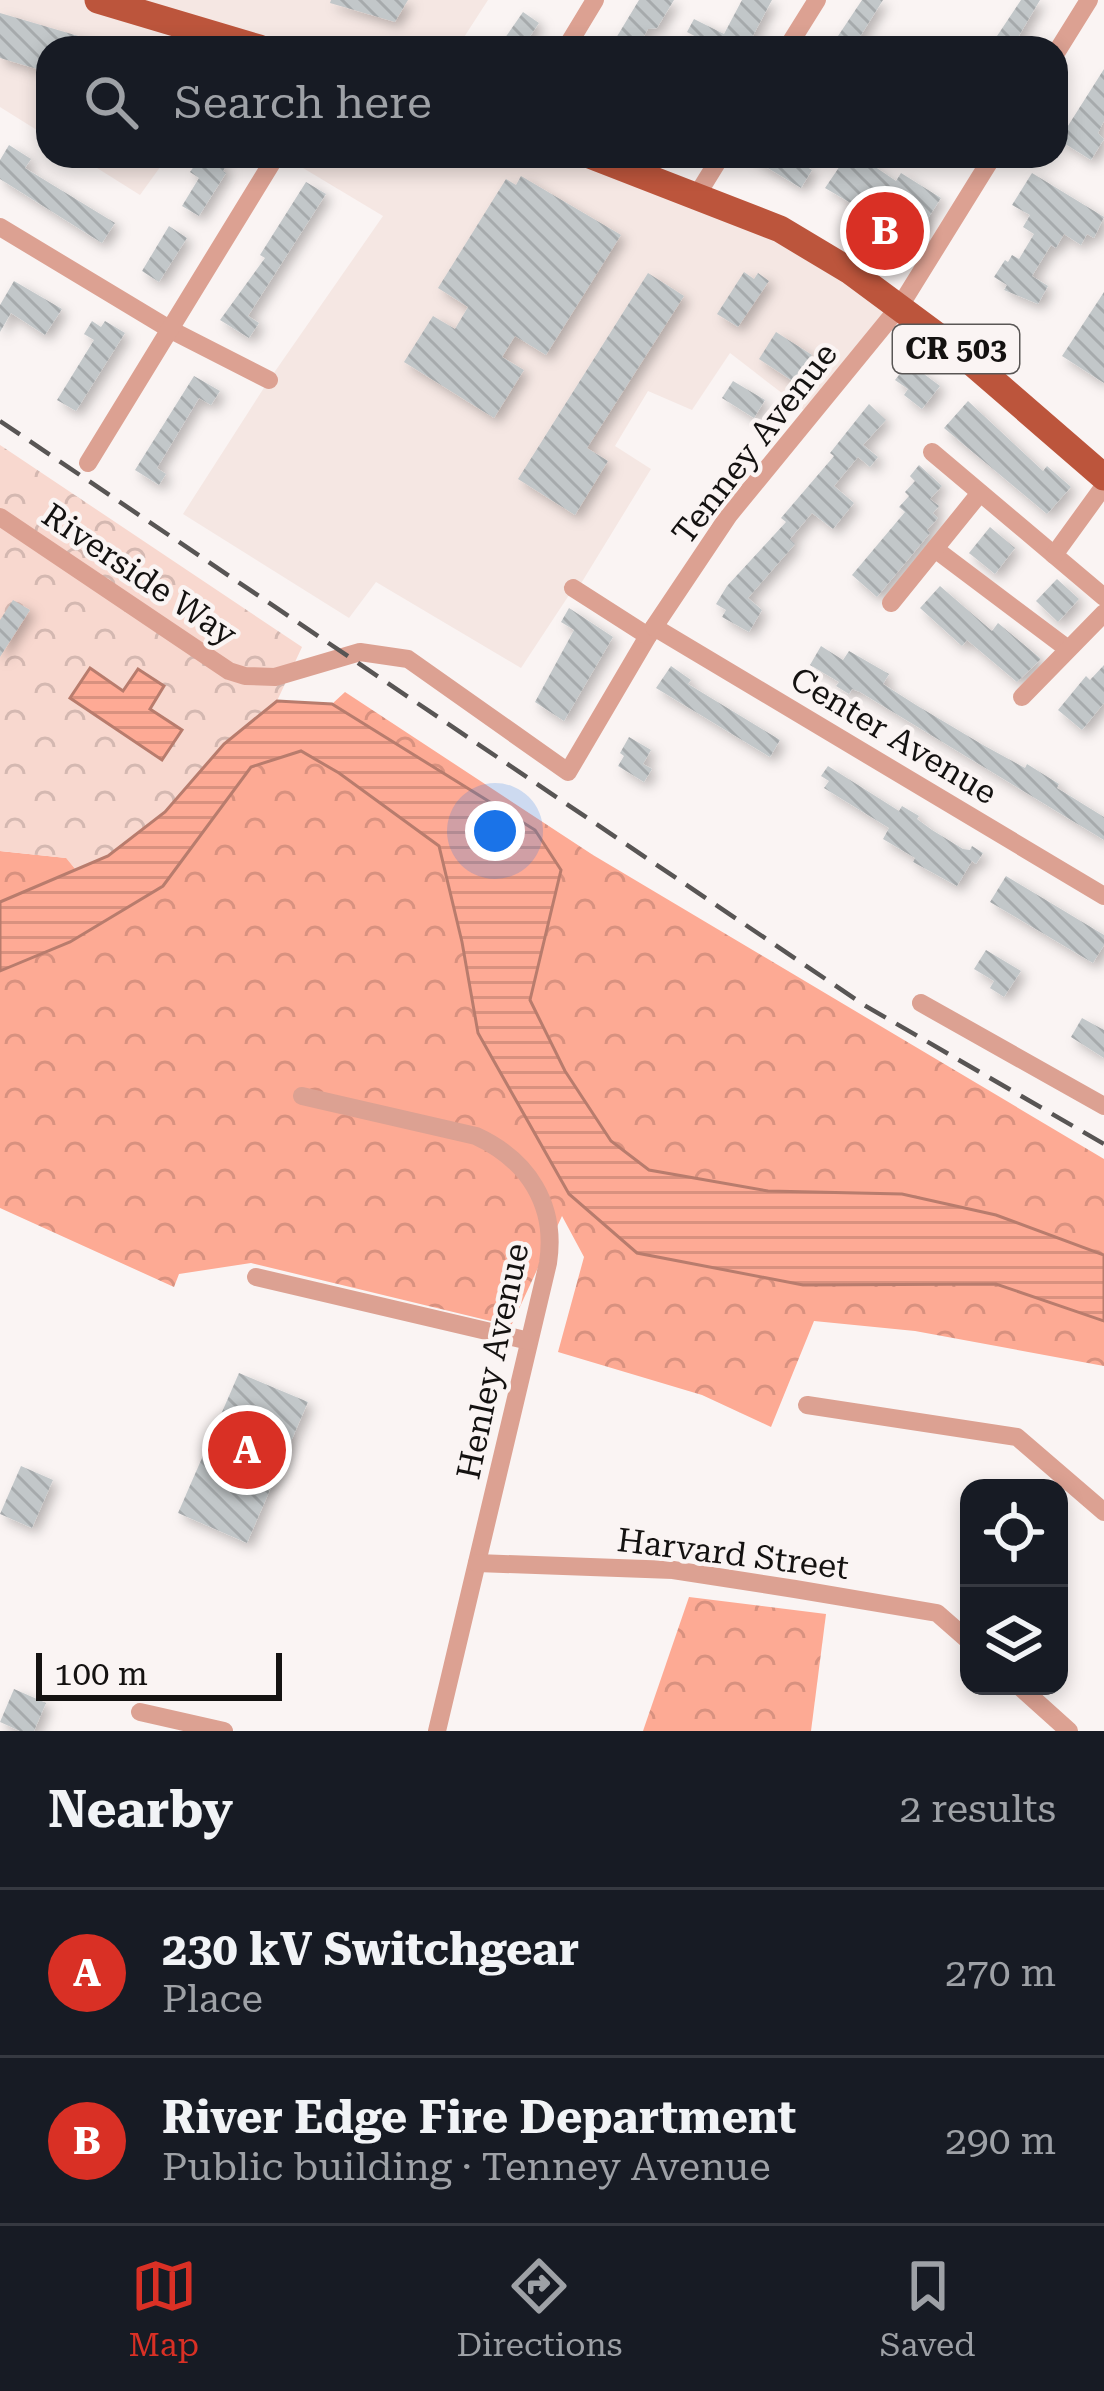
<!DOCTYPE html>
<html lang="en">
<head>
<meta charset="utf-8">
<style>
  body { margin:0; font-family:"Roboto Serif",serif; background:#20242c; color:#f1f3f6 }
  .controls { position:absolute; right:36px; bottom:36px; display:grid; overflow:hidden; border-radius:24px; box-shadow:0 6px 18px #0003 }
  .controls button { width:108px; height:108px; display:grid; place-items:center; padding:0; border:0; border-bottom:3px solid #363941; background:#171b24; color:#f1f3f6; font:60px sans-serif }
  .scale { position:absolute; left:36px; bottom:30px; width:246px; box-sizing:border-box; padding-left:12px; border:6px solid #141211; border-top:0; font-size:33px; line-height:42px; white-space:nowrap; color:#141211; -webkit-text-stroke:9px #faf4f3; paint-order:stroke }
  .you { position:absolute; left:495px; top:831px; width:42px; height:42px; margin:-30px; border:9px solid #fff; border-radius:50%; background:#1a73e8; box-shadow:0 0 0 18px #1a73e833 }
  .badge { display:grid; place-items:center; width:78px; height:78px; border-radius:50%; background:#d93025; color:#fff; font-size:39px; font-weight:700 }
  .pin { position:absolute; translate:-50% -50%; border:6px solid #fff; box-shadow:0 3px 12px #0006 }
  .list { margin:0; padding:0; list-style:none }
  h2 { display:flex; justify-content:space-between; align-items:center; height:156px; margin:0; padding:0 48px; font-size:51px }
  h2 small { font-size:39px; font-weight:400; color:#9ea1a6 }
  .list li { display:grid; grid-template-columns:78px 1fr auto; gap:36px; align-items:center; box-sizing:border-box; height:168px; padding:0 48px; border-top:3px solid #363941 }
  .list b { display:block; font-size:45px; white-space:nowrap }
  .list p { margin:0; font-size:39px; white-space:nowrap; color:#9ea1a6 }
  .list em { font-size:39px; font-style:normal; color:#9ea1a6 }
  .icon { flex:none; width:66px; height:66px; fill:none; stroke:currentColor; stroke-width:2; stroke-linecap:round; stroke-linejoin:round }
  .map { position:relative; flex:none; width:1104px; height:1731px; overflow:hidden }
  .search { position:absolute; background:#171b24; box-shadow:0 6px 18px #0003; left:36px; right:36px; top:36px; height:132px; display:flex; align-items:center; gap:30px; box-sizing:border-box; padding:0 42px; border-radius:36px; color:#9ea1a6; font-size:45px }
  .sheet { height:492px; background:#171b24 }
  nav { display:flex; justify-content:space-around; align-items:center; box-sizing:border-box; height:168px; border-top:3px solid #363941; background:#171b24; font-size:33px; color:#9ea1a6 }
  nav a { display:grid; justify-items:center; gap:6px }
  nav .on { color:#d93025 }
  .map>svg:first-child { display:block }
  .built { fill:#f5e7e3 }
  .forest { fill:url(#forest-crowns) }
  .park { fill:url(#park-crowns) }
  .water { fill:url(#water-rules); stroke:#b87c6d; stroke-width:3 }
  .building { fill:url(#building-back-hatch); filter:url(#shadow) }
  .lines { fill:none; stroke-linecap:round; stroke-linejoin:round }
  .minor { stroke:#dca192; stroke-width:18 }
  .primary { stroke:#bc553c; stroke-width:27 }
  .rail { stroke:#585554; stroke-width:4.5; stroke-dasharray:24 12; stroke-linecap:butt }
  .labels { text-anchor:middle; stroke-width:9; stroke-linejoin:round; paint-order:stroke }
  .shield { fill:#faf4f3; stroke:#595655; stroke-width:3 }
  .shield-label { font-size:30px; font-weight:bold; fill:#141211 }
  .street-label { font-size:33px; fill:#141211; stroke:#faf4f3 }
</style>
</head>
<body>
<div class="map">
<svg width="1104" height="1731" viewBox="0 0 1104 1731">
  <defs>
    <pattern id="forest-crowns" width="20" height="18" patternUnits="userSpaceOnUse" patternTransform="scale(3)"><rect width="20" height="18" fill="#fdaa94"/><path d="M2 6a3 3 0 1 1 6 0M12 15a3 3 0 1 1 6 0" fill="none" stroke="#d8917f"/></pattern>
    <pattern id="park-crowns" width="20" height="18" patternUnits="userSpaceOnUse" patternTransform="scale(3)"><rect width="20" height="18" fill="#f8d8cf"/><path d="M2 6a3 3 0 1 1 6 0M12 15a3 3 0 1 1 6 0" fill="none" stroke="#d4b8b1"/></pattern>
    <pattern id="water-rules" width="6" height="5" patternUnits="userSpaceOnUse" patternTransform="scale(3)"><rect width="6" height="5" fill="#feaa95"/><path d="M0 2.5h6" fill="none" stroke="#d9917f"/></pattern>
    <pattern id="building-back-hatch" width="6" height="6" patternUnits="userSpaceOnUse" patternTransform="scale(3)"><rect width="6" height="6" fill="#c2c7c9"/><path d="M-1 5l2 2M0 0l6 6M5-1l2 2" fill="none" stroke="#a6aaac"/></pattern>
    <filter id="shadow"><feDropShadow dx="5.5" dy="5.5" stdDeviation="6" flood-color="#0004"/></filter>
  </defs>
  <rect width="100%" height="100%" fill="#faf4f3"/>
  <g class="built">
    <polygon points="0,0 488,0 457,48 48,48 48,137 0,107"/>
    <polygon points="78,156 168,156 140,195"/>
    <polygon points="283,156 592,156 729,207 900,306 813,417 730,353 692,410 648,391 615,446 651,469 577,590 573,589 521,668 376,582 349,618 183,514 269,380 383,216"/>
  </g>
  <g class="forest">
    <polygon points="345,692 593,855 1104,1159 1104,1255 996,1215 902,1194 768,1191 649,1170 611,1141 565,1071 530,999 535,830 332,704"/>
    <polygon points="301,751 339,773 439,846 462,942 478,1033 569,1194 803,1285 996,1284 1104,1321 1104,1366 915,1331 814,1321 771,1427 702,1395 558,1352 584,1257 562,1216 511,1326 251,1263 179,1274 174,1287 0,1208 0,971 70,942 163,886 251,767"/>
    <polygon points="0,851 67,858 76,870 0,902"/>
    <polygon points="689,1597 826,1614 811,1731 643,1731"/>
  </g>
  <polygon class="park" points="0,445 302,647 277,701 224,744 165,812 108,856 76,870 66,858 0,851"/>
  <g class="water">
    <polygon points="90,668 123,691 138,669 164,686 150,709 182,730 162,760 70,698"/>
    <polygon points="277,701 332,704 535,830 561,870 530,1000 565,1071 611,1141 649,1170 768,1191 902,1194 996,1215 1104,1255 1104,1321 996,1284 803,1285 637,1253 569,1194 478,1033 462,942 439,846 339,773 301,751 251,767 163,886 70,942 0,971 0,902 108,856 165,812 224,744"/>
  </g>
  <g class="building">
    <polygon points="331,0 408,0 395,22 330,3"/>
    <polygon points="639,0 674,0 657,28 648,29 637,48 610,48"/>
    <polygon points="742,0 772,0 748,45 753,48 717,48 687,32 694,19 724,34"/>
    <polygon points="862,0 883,0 853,48 830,48"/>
    <polygon points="1021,0 1040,0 1017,39 1031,48 989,48"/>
    <polygon points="523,12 539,23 522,48 498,48"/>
    <polygon points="0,13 109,45 108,48 48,48 48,65 39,62 37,69 0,58"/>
    <polygon points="1104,69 1104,121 1098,133 1104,139 1091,160 1059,140"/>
    <polygon points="9,145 31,159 25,168 115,223 102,243 0,179 0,160"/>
    <polygon points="201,156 211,156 226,166 223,171 226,173 199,216 182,206 199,178 190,172"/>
    <polygon points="748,156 789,156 812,170 801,188"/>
    <polygon points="859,156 896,181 901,173 941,198 914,240 825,188 846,157 854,163"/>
    <polygon points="1032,173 1104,217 1094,238 1087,234 1081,245 1064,234 1056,248 1051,245 1032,276 1048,286 1038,304 1004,290 1007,285 994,277 1005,260 1008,262 1012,255 1019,259 1034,234 1023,227 1030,215 1012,205"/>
    <polygon points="521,176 621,235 546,355 515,336 502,357 524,370 494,418 404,362 433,316 455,329 468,307 438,288 506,179 516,185"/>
    <polygon points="306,182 326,194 248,316 259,323 249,338 220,320 265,258 260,255"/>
    <polygon points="169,226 187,238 159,282 142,271"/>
    <polygon points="744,272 754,279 758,273 769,281 738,327 717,314"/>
    <polygon points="648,273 684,296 587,448 608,461 575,515 518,479"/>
    <polygon points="14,281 62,309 45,335 11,313 0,332 0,305"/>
    <polygon points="1104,292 1104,383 1062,356"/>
    <polygon points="92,321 101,327 105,321 125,333 76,411 57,400 94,340 84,334"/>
    <polygon points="776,332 812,355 794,382 759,359"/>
    <polygon points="906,366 913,371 916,368 940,386 922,409 904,395 908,389 895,380"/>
    <polygon points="194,376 220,391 211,405 199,398 157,468 166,474 159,485 135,470"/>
    <polygon points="733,381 765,400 754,418 722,398"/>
    <polygon points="968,401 1043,471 1047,466 1071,487 1047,514 944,428"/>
    <polygon points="869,404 886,420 863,445 878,457 870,467 858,457 834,486 854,503 833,529 812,513 790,539 795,544 748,598 762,610 749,632 722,617 726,610 716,604 727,586 786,522 781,518 834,456 830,453"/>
    <polygon points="919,465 942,486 930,499 939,506 933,513 938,518 927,530 930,533 877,597 852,575 905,512 899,507 909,496 905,492 915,481 910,476"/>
    <polygon points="990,527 1015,548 995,574 969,553"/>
    <polygon points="1057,579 1079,599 1058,622 1036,601"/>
    <polygon points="940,586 992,631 998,623 1041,659 1017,682 967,640 962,646 920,608"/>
    <polygon points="13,600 30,610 0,657 0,620"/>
    <polygon points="569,608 613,637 564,721 535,702 574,630 561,622"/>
    <polygon points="821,646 843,660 849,651 889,674 883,684 916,705 983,745 1025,768 1027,764 1059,784 1057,788 1104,817 1104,840 860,692 852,689 849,694 836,686 839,682 810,665"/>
    <polygon points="1104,665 1104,703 1082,730 1058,710 1086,676 1090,680"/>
    <polygon points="671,666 691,680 688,684 780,740 770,757 656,688"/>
    <polygon points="629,737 651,750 643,764 652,769 644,782 618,766 624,756 620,753"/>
    <polygon points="828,766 899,811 902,806 919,816 917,819 932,830 963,849 970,850 972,846 983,853 976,864 972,861 957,886 913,862 915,858 883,839 889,828 824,788 829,781 821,776"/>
    <polygon points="1006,876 1104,935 1104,945 1093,963 990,902"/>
    <polygon points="986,950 1021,971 1004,997 990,988 994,981 974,969"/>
    <polygon points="1082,1018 1104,1030 1104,1058 1071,1037"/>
    <polygon points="239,1373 308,1402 247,1543 178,1513"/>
    <polygon points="21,1466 53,1480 32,1528 0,1514"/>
    <polygon points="14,1689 46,1703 34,1731 20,1731 0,1722"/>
  </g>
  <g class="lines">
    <g class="minor">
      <polyline points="566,48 595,0"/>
      <polyline points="787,48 817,0"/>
      <polyline points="1056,53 1089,0"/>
      <polyline points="697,195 721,156"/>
      <polyline points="0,227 171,330 269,380"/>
      <polyline points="932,452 1104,597"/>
      <polyline points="88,463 276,156"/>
      <polyline points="0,517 229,671 245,676 275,677 360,652 408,659 568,772 648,636 729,515 900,306 993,156"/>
      <polyline points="935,549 1068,649"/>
      <polyline points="1054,555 1104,486"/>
      <polyline points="573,588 648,636"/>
      <polyline points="891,603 980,493"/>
      <polyline points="654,627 1104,896"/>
      <polyline points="1022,697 1104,613"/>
      <polyline points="921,1003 1104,1106"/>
      <path d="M302 1096 476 1136C528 1160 557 1205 548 1263L437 1731"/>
      <polyline points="256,1277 529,1341"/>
      <polyline points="807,1405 1017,1437 1104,1512"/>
      <polyline points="477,1563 673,1570 795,1589 937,1613 969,1641"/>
      <polyline points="1019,1686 1069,1731"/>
      <polyline points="140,1712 224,1731"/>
    </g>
    <g class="primary">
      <polyline points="98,0 259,48"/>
      <polyline points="592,156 780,229 850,271 962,354 1104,477"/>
    </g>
    <polyline class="rail" points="0,421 864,1005 1104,1144"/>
  </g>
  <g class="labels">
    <rect class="shield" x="893" y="325" width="126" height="48" rx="9"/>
    <g class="shield-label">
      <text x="956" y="359">CR 503</text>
    </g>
    <g class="street-label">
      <text transform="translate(754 443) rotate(-52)" y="12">Tenney Avenue</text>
      <text transform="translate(140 574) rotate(34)" y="12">Riverside Way</text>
      <text transform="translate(894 735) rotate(31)" y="12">Center Avenue</text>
      <text transform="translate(492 1361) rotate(-78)" y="12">Henley Avenue</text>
      <text transform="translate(733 1553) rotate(7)" y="12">Harvard Street</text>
    </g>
  </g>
</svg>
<div class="controls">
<button><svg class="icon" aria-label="locate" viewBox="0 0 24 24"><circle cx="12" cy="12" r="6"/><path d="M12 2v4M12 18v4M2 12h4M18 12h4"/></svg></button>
<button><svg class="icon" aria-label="layers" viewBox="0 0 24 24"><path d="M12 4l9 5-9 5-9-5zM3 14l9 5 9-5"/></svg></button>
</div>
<div class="scale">100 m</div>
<div class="you"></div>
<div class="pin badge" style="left:247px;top:1450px">A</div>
<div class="pin badge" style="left:885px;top:231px">B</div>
<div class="search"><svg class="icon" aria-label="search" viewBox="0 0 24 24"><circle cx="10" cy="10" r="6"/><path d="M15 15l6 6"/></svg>Search here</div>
</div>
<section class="sheet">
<h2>Nearby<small>2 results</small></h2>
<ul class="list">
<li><span class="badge">A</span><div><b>230 kV Switchgear</b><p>Place</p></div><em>270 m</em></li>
<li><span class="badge">B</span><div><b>River Edge Fire Department</b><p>Public building · Tenney Avenue</p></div><em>290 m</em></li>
</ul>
</section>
<nav>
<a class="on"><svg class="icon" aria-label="map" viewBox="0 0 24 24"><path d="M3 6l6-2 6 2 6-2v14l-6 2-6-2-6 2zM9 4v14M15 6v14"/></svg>Map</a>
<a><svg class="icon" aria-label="directions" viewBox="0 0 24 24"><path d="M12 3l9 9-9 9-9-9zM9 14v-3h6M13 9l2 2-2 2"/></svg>Directions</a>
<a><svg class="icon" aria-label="saved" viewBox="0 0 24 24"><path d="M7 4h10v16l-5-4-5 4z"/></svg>Saved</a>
</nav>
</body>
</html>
